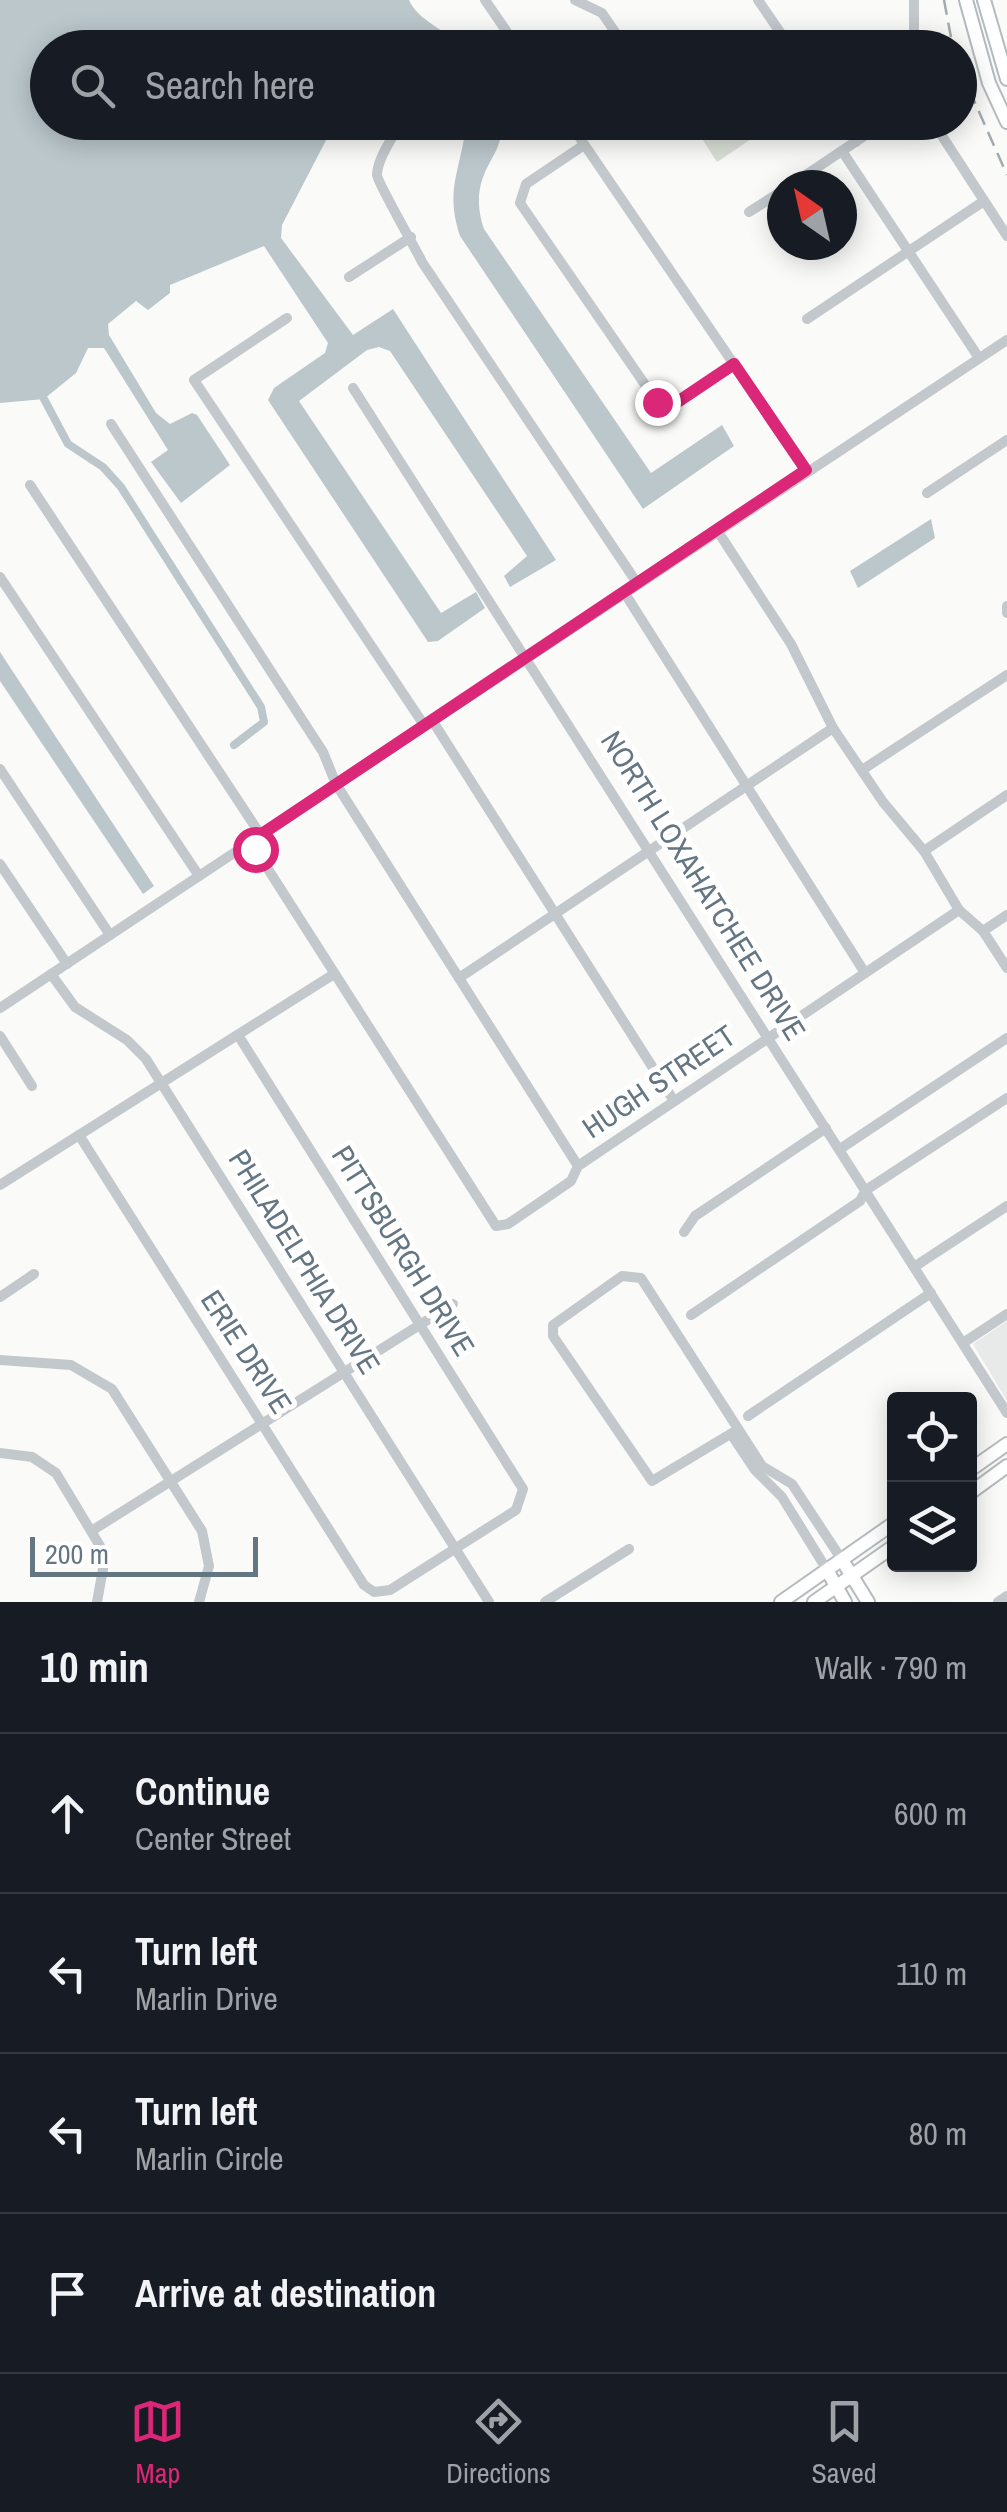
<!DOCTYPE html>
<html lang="en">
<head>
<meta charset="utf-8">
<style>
  body { margin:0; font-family:"Archivo Narrow",sans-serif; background:#242831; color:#f1f3f6 }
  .controls { position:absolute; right:30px; bottom:30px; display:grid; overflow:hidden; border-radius:10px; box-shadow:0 5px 25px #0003 }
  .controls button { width:90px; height:90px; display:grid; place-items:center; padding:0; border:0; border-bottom:2px solid #363941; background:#171b24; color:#f1f3f6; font:50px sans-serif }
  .compass { position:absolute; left:767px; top:170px; width:90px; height:90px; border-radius:50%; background:#171b24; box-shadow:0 5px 25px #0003; rotate:326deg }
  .scale { position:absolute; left:30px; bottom:25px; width:228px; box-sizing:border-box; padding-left:10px; border:5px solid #657683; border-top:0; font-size:28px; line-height:35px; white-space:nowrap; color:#657683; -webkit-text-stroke:8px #fff; paint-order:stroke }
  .stop { position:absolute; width:30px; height:30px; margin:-22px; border:8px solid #db2777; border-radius:50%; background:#fff }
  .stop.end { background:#db2777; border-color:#fff; box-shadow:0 2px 10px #0008 }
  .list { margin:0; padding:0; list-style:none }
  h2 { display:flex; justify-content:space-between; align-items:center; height:130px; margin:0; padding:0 40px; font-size:42px }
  h2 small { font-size:32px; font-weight:400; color:#9ea1a6 }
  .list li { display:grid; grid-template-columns:65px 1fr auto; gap:30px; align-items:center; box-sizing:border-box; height:160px; padding:0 40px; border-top:2px solid #363941 }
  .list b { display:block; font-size:38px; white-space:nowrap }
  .list p { margin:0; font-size:32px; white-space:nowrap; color:#9ea1a6 }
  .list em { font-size:32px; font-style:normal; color:#9ea1a6 }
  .icon { flex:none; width:55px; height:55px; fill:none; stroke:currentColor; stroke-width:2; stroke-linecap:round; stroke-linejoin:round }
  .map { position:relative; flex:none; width:1007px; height:1602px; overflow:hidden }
  .search { position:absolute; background:#171b24; box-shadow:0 5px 25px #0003; left:30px; right:30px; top:30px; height:110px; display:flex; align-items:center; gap:25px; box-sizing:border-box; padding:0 35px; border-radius:55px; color:#9ea1a6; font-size:38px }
  .sheet { height:770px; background:#171b24 }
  nav { display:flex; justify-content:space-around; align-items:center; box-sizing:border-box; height:140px; border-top:2px solid #363941; background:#171b24; font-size:28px; color:#9ea1a6 }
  nav a { display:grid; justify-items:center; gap:5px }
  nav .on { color:#db2777 }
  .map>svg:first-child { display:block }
  .built { fill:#e8e9e9 }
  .green { fill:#dadfd7 }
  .water { fill:#bbc7cb }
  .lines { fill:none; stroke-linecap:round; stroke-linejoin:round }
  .canal { stroke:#bbc7cb; stroke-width:8 }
  .major-casing { stroke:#b5babe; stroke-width:16 }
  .minor { stroke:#c3c8cc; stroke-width:10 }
  .major { stroke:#fff; stroke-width:12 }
  .rail { stroke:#a2aab0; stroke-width:2.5; stroke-dasharray:15 8; stroke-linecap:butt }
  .route { stroke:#db2777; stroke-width:12 }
  .labels { text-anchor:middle; stroke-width:10; stroke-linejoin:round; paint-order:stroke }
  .street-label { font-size:30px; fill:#657683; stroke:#fff }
</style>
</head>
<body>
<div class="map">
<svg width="1007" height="1602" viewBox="0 0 1007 1602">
  <rect width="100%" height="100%" fill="#fafaf8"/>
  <polygon class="built" points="1007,1321 1007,1401 973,1344"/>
  <polygon class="green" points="692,123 775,123 717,162"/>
  <g class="water">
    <path d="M0 0H409C418 21 445 28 459 47 449 48 434 50 425 48 399 40 401 26 374 48H48V122L335 123 282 225 281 238 353 335 393 309 556 560 510 587 504 576 527 556 390 351 379 347 367 350 299 401 441 613 476 592 485 608 438 641 428 642 268 400 274 388 325 353 328 343 264 246 170 285V293L148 310 136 301 108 324 109 335 156 413 170 424 192 413 197 415 230 465 181 503 151 462 168 450 104 348H88L76 373 44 399 0 403Z"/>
    <path d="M466 123H499C510 155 464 170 484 229L651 473 722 425 734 446 643 509 460 236C444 189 462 168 466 123Z"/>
    <polygon points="931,519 935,538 858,588 850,571"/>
    <polygon points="0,652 154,886 143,894 0,681"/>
  </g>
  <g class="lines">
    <polyline class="canal" points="44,399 68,444 103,467 121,487 261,707 264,722 234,745"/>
    <defs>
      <g id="major">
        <polyline points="966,0 989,83 1007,122"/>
        <polyline points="984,0 1007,79"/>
        <polyline points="970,1470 1007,1444"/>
        <polyline points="970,1493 1007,1466"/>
        <polyline points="842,1560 868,1602"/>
        <polyline points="827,1570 845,1602"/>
        <polyline points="781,1602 894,1523"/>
        <polyline points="814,1602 894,1546"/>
      </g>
    </defs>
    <use href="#major" class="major-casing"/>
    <g class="minor">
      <polyline points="485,0 518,48"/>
      <polyline points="575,0 602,13 626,48"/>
      <polyline points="758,0 791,48"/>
      <polyline points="914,0 914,48"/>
      <polyline points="892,48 914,39"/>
      <path d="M401 122C393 137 377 159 377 175 378 184 414 245 422 262L637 583"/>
      <polyline points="569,122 806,470"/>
      <polyline points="843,122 856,142"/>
      <polyline points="933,122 1007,236"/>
      <polyline points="584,145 526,184 520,203 657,402 673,405 734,364"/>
      <polyline points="842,151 979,358"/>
      <polyline points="791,185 885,122"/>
      <polyline points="749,212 782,191"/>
      <polyline points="349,277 411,237"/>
      <polyline points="287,318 194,380 424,725"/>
      <polyline points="807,319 984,201"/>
      <polyline points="353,388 1007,1413"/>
      <polyline points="111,424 323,752 336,784 578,1166"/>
      <polyline points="30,485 260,834"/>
      <polyline points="927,493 1007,440"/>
      <polyline points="717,530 791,644 833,728 883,802 924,851 959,910 983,931 1007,968"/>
      <polyline points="0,577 199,876"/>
      <polyline points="624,592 865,973"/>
      <polyline points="1007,606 1007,613"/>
      <polyline points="432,720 674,1101"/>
      <polyline points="0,769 110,935"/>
      <polyline points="862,770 1007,675"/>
      <polyline points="250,841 496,1226 508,1224 571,1181 578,1166 959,910"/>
      <polyline points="924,851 1007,795"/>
      <polyline points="0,864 67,964"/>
      <polyline points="983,931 1007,915"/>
      <polyline points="51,974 75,1007 127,1040 146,1059 489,1602"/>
      <polyline points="459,978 833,728"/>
      <polyline points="0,1008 1007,340"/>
      <polyline points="0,1036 32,1086"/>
      <polyline points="79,1135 364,1585 374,1592 390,1590 516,1510 523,1489 238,1035"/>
      <polyline points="840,1149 1007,1038"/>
      <polyline points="0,1185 334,974"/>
      <polyline points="684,1232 695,1216 826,1128"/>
      <polyline points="914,1267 1007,1206"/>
      <polyline points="0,1297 34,1274"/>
      <polyline points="691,1315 860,1201 866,1190 1007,1098"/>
      <polyline points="963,1343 1007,1314"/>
      <polyline points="0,1360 71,1365 112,1389 202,1531 209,1566 199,1602"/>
      <polyline points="748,1416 931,1293"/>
      <polyline points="737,1430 652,1481 553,1336 553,1325 622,1276 641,1278 762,1466 792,1484 842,1560"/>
      <polyline points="731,1434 755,1470 782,1497 827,1570"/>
      <polyline points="0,1453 32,1457 56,1473 100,1546 103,1569 97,1602"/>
      <polyline points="93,1530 453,1304"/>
      <polyline points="545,1602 629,1549"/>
      <polyline points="998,1602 1007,1596"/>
    </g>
    <use href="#major" class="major"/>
    <g class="rail">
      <polyline points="944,0 953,48"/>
      <polyline points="960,69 1007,175"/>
    </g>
  </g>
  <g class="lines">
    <polyline class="route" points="255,849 250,842 806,470 734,364 673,405 657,402"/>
  </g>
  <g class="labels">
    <g class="street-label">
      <text transform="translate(703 886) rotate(58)" y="10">NORTH LOXAHATCHEE DRIVE</text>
      <text transform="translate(659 1082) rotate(-34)" y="10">HUGH STREET</text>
      <text transform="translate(403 1251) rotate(58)" y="10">PITTSBURGH DRIVE</text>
      <text transform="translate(304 1262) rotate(58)" y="10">PHILADELPHIA DRIVE</text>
      <text transform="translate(246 1352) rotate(57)" y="10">ERIE DRIVE</text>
    </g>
  </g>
</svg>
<div class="controls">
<button><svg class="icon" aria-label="locate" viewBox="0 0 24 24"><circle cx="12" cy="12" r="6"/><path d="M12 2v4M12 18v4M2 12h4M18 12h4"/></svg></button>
<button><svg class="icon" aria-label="layers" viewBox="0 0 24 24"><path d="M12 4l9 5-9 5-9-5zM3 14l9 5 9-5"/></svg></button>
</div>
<svg class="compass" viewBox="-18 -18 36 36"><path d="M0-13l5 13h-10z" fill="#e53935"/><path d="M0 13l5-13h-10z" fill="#9ea1a6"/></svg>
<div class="scale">200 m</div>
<div class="stop" style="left:255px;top:849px"></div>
<div class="stop end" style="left:657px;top:402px"></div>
<div class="search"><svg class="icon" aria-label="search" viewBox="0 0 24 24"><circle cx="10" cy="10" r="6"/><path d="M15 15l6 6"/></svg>Search here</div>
</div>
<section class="sheet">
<h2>10 min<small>Walk · 790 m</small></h2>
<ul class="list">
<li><svg class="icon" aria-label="ahead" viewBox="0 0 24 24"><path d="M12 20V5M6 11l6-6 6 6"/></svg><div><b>Continue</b><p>Center Street</p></div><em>600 m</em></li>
<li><svg class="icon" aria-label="left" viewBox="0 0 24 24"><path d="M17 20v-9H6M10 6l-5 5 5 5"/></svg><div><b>Turn left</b><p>Marlin Drive</p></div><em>110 m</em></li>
<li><svg class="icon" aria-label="left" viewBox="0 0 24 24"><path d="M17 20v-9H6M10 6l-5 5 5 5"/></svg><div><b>Turn left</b><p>Marlin Circle</p></div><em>80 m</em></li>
<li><svg class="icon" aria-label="arrive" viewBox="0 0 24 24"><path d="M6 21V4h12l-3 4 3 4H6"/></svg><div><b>Arrive at destination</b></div></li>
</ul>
</section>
<nav>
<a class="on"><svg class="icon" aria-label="map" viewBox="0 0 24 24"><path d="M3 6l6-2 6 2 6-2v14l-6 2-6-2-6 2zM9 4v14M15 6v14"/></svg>Map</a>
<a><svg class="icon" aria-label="directions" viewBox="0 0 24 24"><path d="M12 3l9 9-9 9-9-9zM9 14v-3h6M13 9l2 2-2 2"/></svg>Directions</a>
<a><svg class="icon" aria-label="saved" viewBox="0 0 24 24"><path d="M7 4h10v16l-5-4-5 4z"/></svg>Saved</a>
</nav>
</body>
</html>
